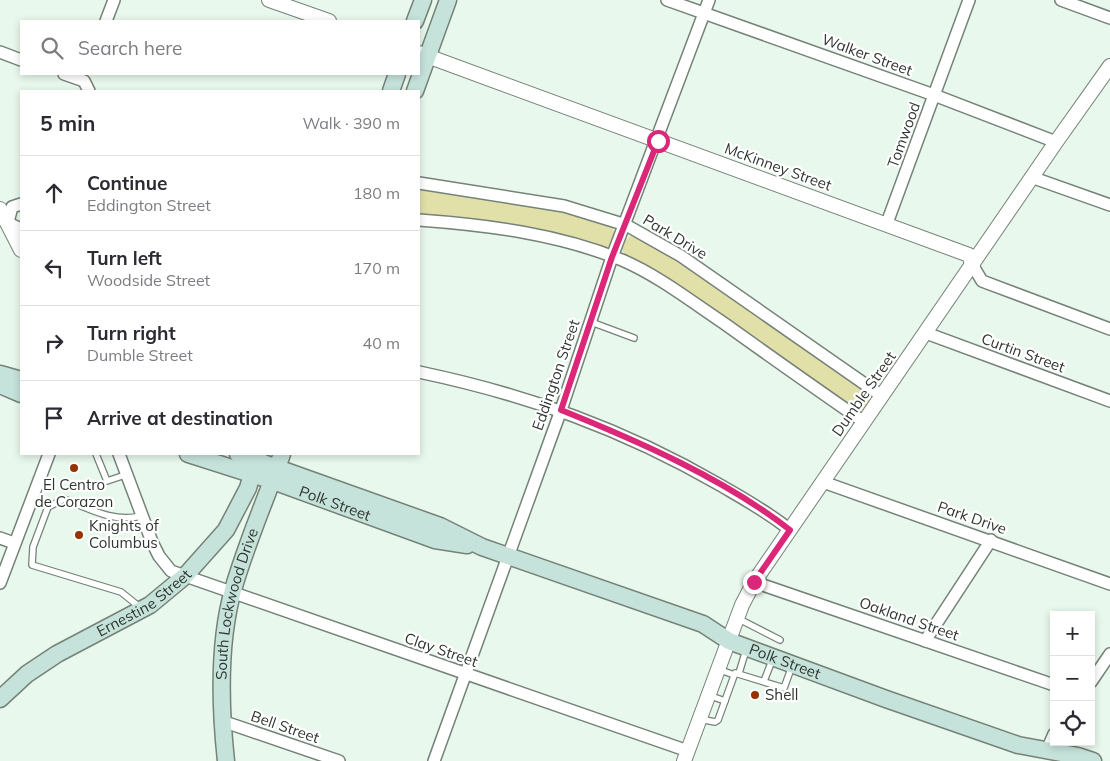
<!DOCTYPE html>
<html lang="en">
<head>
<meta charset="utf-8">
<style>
  body { margin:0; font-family:Mulish,sans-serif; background:#f2f2f3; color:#2b2b33 }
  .controls { position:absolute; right:15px; bottom:15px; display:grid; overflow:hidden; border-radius:0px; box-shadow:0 2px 8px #0003 }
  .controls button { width:45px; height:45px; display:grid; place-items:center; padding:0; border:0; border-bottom:1px solid #e1e1e2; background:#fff; color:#2b2b33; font:25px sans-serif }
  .stop { position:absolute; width:15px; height:15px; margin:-11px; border:4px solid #db2777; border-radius:50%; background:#fff }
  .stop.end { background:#db2777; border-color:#fff; box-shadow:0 1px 5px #0008 }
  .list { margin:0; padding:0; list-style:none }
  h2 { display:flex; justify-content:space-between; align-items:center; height:65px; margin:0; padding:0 20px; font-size:21px }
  h2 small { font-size:16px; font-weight:400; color:#7c7c81 }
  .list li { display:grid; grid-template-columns:32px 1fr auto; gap:15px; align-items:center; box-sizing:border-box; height:75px; padding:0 20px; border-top:1px solid #e1e1e2 }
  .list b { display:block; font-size:19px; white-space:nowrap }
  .list p { margin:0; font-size:16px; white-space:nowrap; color:#7c7c81 }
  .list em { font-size:16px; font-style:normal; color:#7c7c81 }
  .icon { flex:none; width:28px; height:28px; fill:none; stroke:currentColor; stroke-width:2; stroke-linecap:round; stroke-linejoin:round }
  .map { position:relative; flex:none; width:1110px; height:761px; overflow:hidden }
  .search { position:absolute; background:#fff; box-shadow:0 2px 8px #0003; left:20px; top:20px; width:400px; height:55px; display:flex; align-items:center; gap:12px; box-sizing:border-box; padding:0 18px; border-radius:0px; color:#7c7c81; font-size:19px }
  .panel { position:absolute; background:#fff; box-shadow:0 2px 8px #0003; left:20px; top:90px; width:400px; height:365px; border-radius:0px }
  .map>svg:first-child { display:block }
  .green { fill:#e2e0a9 }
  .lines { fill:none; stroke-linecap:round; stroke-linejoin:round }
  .service-casing { stroke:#758278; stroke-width:8 }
  .minor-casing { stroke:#758278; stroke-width:14 }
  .tertiary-casing { stroke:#758278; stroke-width:16 }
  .secondary-casing { stroke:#758278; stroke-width:19 }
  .service { stroke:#fff; stroke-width:5.5 }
  .minor { stroke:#fff; stroke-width:11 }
  .tertiary { stroke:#fff; stroke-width:14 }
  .secondary { stroke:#c6e3db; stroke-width:16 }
  .route { stroke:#db2777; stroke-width:6 }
  .poi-dot { fill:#963100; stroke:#fff; stroke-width:2 }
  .labels { text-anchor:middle; stroke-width:4.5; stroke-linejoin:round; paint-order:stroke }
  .street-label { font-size:15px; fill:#2f3530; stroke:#fff }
  .poi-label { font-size:15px; fill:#2f3530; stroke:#fff; text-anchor:start }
</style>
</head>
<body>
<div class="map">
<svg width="1110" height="761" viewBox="0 0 1110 761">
  <rect width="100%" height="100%" fill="#e9f8ec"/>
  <g class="green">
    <polygon points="419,189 536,207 566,213 612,227 616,235 612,246 604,248 419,215"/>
    <polygon points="630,236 638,238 661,250 865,392 870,400 863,410 857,410 689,292 626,257 622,250 626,240"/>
  </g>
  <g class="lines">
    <defs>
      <g id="service">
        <polyline points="591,322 634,338"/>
        <polyline points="96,454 107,481 125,475"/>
        <path d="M141 608 121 592 32 565 33 547 48 507 64 499C90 509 114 523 141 516"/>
        <polyline points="737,618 780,640"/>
        <polyline points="718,669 734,675"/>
        <polyline points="739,673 746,650"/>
        <polyline points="764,681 773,658"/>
        <polyline points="708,695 725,701"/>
        <polyline points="700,719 715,722 718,720 735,673 784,688 792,666"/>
      </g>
      <g id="minor">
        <polyline points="667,0 934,95 1056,142"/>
        <polyline points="1061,0 1110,18"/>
        <polyline points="106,21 114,0"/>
        <polyline points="0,52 21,60"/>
        <polyline points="64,74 84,81 89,91"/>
        <polyline points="1031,177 1110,205"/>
        <polyline points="419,183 564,206 626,225 681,256 882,396"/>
        <path d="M419 220C488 225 558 234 622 260 659 276 692 302 725 324 771 357 818 390 864 422"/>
        <polyline points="4,221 21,229"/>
        <polyline points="8,222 12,207 21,204"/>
        <polyline points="887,223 969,0"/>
        <polyline points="973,266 982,281 1110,329"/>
        <polyline points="926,333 1110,401"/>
        <path d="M419 372C528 395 623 429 720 485 744 499 768 512 790 530"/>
        <polyline points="119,454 152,542 159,556 171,571 688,751"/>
        <polyline points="823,482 1110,584"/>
        <polyline points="0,538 14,543"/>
        <polyline points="754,582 1054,685"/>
        <polyline points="0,583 49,454"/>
        <polyline points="925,641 991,540"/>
        <polyline points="1091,682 1110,654"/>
        <polyline points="222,721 339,761"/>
        <polyline points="1047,750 1054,734"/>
        <polyline points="434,761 561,410 612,257 709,0"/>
      </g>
      <g id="tertiary">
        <polyline points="269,0 329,21"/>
        <polyline points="419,53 969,255 973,266"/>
        <polyline points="0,209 21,250"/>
        <polyline points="684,761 742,605 754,582 1056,142 1110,66"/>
      </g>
      <g id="secondary">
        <polyline points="415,21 423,0"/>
        <polyline points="391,91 397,74"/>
        <polyline points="415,91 448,0"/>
        <polyline points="0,374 21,380"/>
        <polyline points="0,385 21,394"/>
        <path id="s1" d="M188 454 273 481 435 540 467 545"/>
        <path id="s2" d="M238 454 440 526 482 547 703 624 729 641 886 699 1018 745 1078 756 1093 761"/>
        <path id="s3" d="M0 699 27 674 57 654 150 605 185 576 226 530 248 488 258 454"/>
        <path id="s4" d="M226 761C220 706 218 644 233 590 246 544 266 499 282 454"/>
      </g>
    </defs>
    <use href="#service" class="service-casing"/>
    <use href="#minor" class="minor-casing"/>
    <use href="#tertiary" class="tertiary-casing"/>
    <use href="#secondary" class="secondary-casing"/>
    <use href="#service" class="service"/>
    <use href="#minor" class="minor"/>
    <use href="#tertiary" class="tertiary"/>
    <use href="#secondary" class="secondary"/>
  </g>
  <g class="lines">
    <path class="route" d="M658 141 612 257 561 410C638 441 725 479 790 530L754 582"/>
  </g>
  <g class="poi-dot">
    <circle cx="74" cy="468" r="5"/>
    <circle cx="79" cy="535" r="5"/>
    <circle cx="755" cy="695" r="5"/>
  </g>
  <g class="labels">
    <g class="street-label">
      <text transform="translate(867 55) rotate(20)" y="5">Walker Street</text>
      <text transform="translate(904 135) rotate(-70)" y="5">Tomwood</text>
      <text transform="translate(778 167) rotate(20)" y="5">McKinney Street</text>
      <text transform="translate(675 237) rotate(31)" y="5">Park Drive</text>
      <text transform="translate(1023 353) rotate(20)" y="5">Curtin Street</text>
      <text transform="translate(556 375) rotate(-71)" y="5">Eddington Street</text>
      <text transform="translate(864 394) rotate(-55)" y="5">Dumble Street</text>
      <text dy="5" stroke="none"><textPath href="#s1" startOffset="155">Polk Street</textPath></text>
      <text transform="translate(972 518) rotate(19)" y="5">Park Drive</text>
      <text dy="5" stroke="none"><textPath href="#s3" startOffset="174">Ernestine Street</textPath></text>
      <text dy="5" stroke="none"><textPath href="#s4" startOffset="159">South Lockwood Drive</textPath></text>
      <text transform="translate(909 619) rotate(19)" y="5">Oakland Street</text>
      <text transform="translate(441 650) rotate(19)" y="5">Clay Street</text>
      <text dy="5" stroke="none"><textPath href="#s2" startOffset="586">Polk Street</textPath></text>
      <text transform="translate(285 727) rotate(19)" y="5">Bell Street</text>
    </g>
    <g class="poi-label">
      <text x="74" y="490" text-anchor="middle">El Centro<tspan x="74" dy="17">de Corazon</tspan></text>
      <text x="89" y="531">Knights of<tspan x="89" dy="17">Columbus</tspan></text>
      <text x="765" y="700">Shell</text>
    </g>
  </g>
</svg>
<div class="controls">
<button>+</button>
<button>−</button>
<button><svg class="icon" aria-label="locate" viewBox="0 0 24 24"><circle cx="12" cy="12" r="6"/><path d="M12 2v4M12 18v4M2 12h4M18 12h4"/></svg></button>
</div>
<div class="stop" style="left:658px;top:141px"></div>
<div class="stop end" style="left:754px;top:582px"></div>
<div class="search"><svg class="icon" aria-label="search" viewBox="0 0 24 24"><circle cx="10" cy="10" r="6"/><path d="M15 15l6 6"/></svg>Search here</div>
<section class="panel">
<h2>5 min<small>Walk · 390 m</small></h2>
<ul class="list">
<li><svg class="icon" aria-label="ahead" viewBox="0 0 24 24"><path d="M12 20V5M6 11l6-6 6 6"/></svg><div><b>Continue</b><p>Eddington Street</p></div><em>180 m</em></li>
<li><svg class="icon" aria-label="left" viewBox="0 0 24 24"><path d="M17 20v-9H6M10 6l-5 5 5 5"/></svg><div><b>Turn left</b><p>Woodside Street</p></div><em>170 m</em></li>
<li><svg class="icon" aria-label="right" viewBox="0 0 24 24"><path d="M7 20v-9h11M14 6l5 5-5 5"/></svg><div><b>Turn right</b><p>Dumble Street</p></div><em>40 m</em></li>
<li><svg class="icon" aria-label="arrive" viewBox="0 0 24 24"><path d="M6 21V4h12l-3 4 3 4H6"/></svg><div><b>Arrive at destination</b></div></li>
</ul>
</section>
</div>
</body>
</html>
